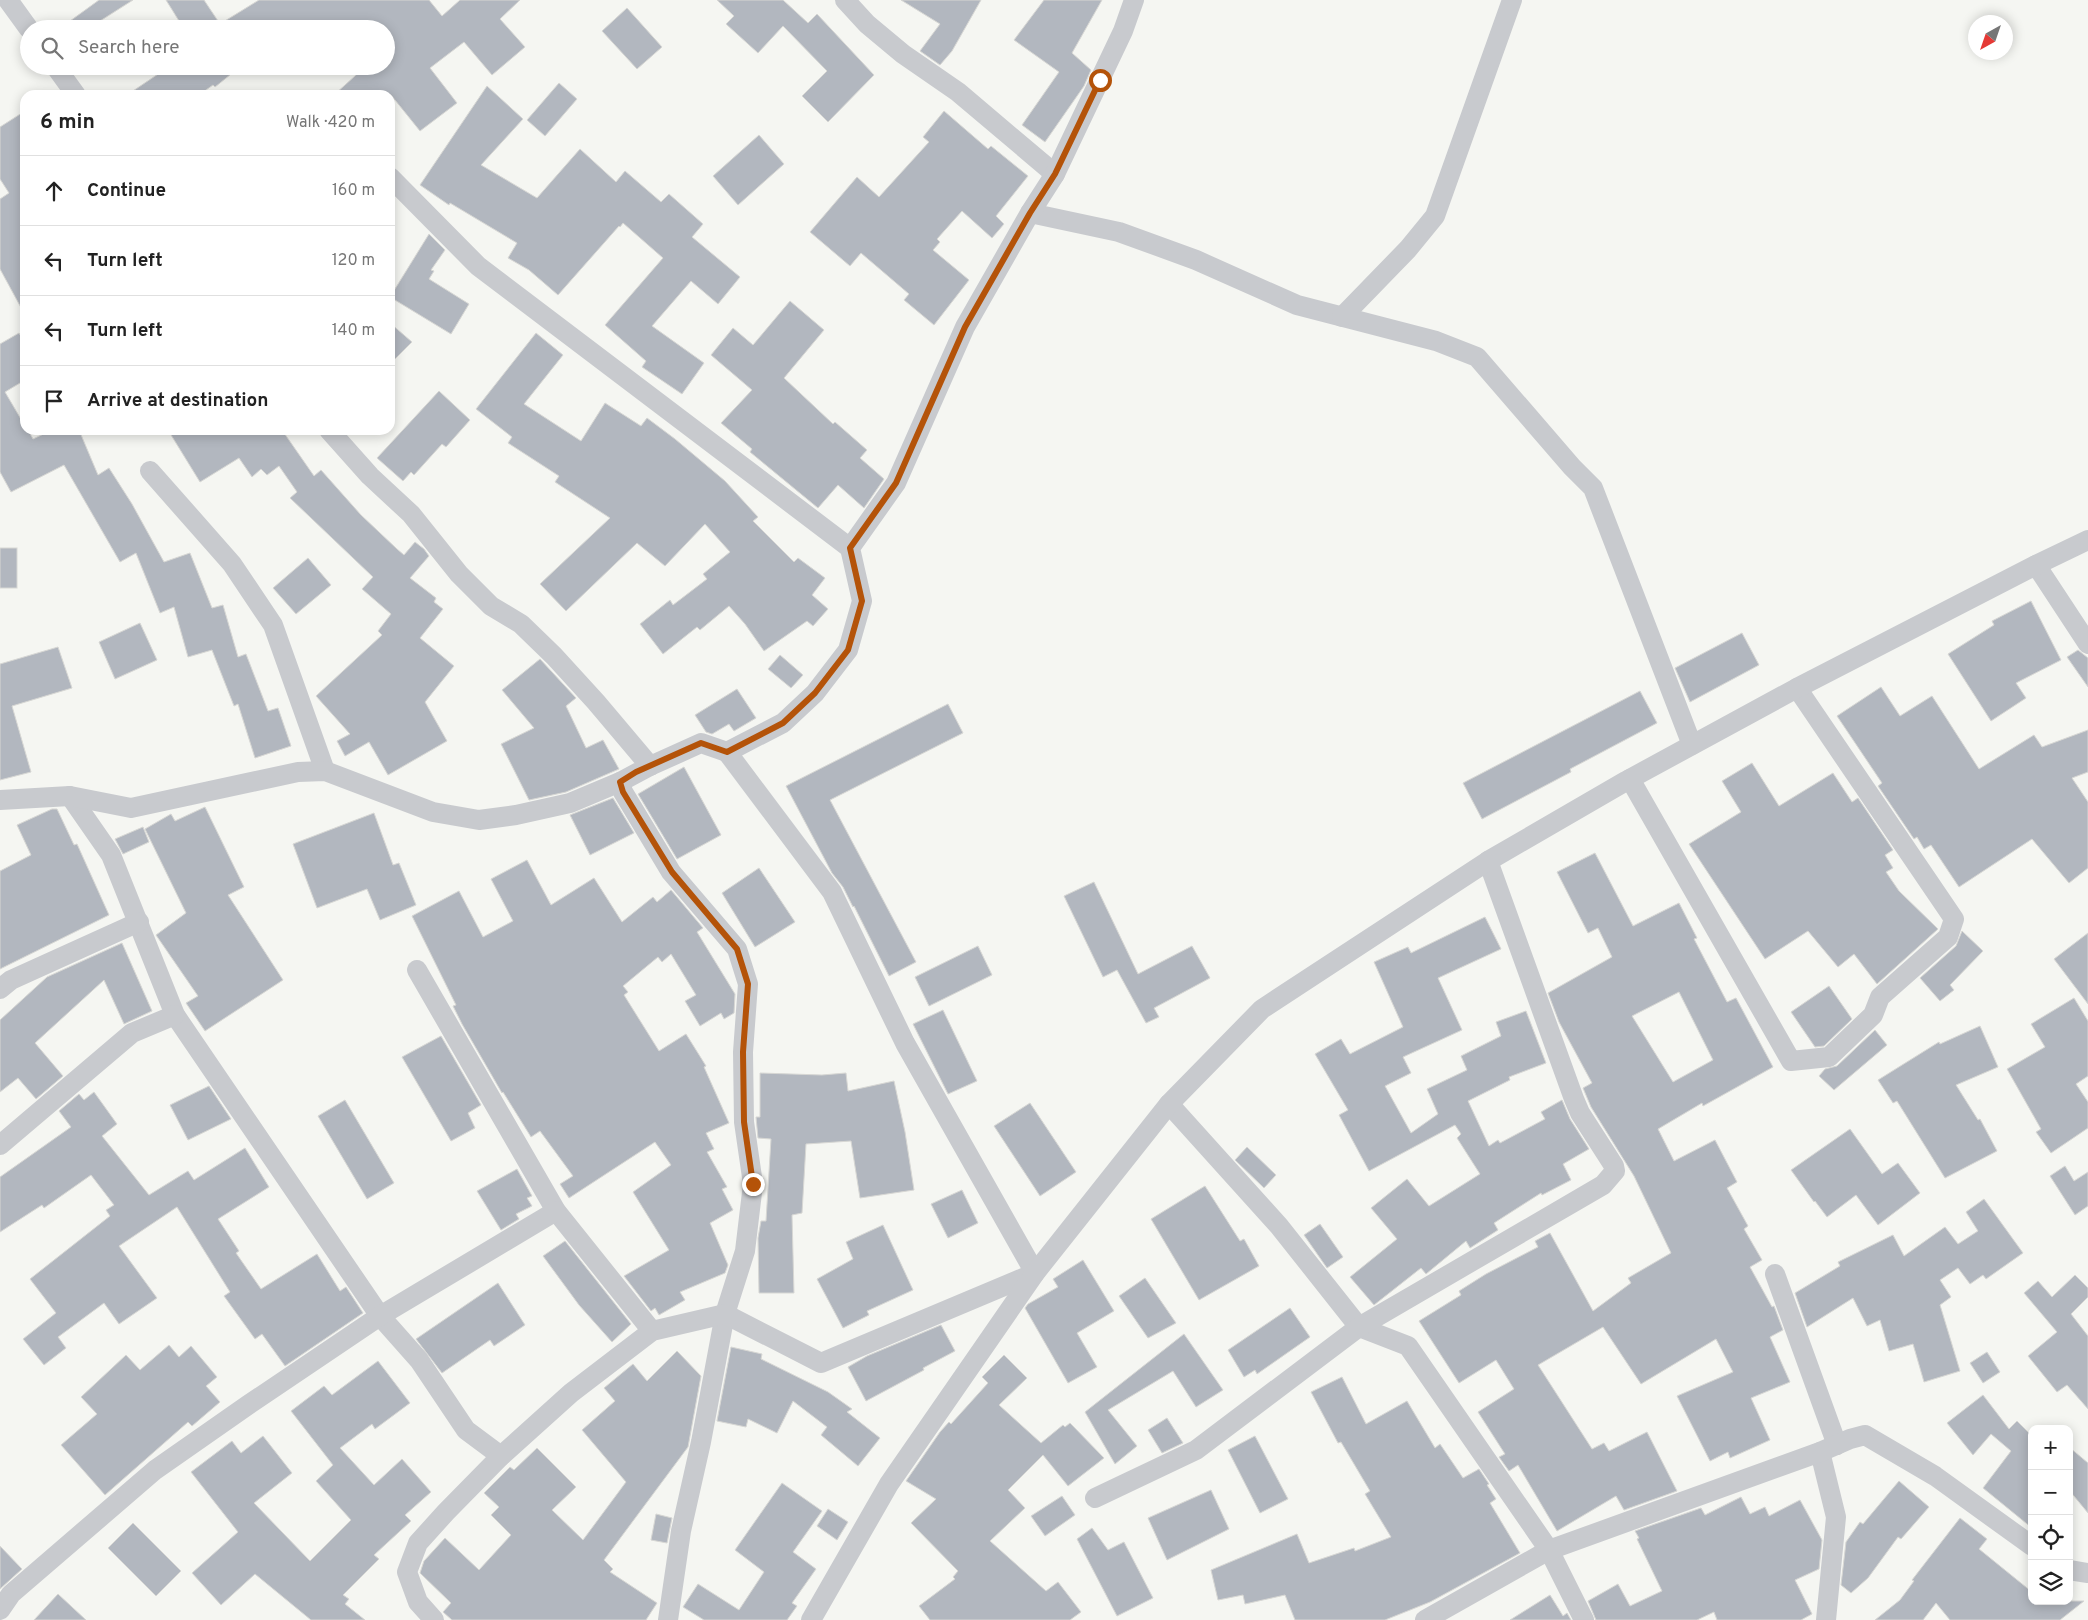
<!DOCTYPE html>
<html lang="en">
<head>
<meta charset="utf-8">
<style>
  body { margin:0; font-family:Overpass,sans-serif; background:#f6f6f6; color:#222 }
  .controls { position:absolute; right:15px; bottom:15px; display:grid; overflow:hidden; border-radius:10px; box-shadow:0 2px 12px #0003 }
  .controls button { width:45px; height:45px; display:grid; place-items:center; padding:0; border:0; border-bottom:1px solid #e0e0e0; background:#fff; color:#222; font:25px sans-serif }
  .compass { position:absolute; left:1968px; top:15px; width:45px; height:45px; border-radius:50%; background:#fff; box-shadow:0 2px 12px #0003; rotate:220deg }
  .stop { position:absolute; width:15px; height:15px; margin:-11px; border:4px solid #b45309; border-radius:50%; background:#fff }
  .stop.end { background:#b45309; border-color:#fff; box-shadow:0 1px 5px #0008 }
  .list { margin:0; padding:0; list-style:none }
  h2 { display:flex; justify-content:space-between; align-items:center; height:65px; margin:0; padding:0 20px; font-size:21px }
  h2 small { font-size:16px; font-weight:400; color:#767676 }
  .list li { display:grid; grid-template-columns:32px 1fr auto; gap:15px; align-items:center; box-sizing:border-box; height:70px; padding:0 20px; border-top:1px solid #e0e0e0 }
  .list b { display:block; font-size:19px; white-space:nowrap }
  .list em { font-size:16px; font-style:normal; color:#767676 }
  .icon { flex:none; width:28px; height:28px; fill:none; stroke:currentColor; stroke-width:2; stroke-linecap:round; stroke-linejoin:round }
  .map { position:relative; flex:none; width:2088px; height:1620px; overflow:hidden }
  .search { position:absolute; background:#fff; box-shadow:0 2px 12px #0003; left:20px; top:20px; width:375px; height:55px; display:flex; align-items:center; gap:12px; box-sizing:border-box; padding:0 18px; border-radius:28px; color:#767676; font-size:19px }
  .panel { position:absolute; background:#fff; box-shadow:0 2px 12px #0003; left:20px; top:90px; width:375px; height:345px; border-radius:15px }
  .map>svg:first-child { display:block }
  .building { fill:#b2b7bf; stroke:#d7d7d4; fill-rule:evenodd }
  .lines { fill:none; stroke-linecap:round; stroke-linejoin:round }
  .minor { stroke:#c8cace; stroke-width:20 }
  .route { stroke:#b45309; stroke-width:6 }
</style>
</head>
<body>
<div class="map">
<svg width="2088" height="1620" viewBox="0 0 2088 1620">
  <rect width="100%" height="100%" fill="#f5f6f2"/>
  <g class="building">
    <polygon points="99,0 133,0 100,21 106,29 59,29"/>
    <polygon points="166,0 204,0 220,24 259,0 429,0 442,16 460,0 520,0 500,19 525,47 492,75 464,42 430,68 457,103 420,131 391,95 334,95 366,66 386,66 386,29 184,29"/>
    <polygon points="717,0 783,0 808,23 817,14 874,75 828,122 802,96 827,71 783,26 758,53 726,24 734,16"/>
    <polygon points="901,0 981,0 952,51 940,65 920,51 940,24"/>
    <polygon points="1044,0 1102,0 1072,53 1091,70 1084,86 1045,142 1022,125 1059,72 1014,40"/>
    <polygon points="627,8 662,47 637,69 602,31"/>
    <polygon points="170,66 241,66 215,87 213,85 199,95 127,95"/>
    <polygon points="559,83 577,99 545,136 527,120"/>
    <polygon points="487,86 523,119 481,165 537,198 580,149 616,182 625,171 661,202 669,194 703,224 692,237 740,277 718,304 691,281 652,326 704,363 682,394 642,367 646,361 605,325 663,258 623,223 620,227 619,226 558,295 529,270 508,258 517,243 450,203 449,205 420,185"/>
    <polygon points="25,111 25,315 0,269 0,199 9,193 0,179 0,127"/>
    <polygon points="944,111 988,149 991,146 1028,176 996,216 1004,224 992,238 962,211 937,239 940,242 933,250 969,280 934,325 904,300 909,294 861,253 850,266 810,232 857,177 879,197 929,142 923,137"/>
    <polygon points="759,135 784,164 738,205 713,176"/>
    <polygon points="429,234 445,250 431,270 434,271 429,279 469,304 451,334 390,297"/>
    <polygon points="790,301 824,330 784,378 833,424 835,422 867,450 860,458 884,479 864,508 838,485 818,508 750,452 752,449 721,423 752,390 711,355 733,328 753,345"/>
    <polygon points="390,323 412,342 390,364"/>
    <polygon points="19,333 25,343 25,380 5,392 25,426 25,430 28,430 33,439 52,430 79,430 98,475 109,468 132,504 164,562 190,553 212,608 223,605 238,657 246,654 268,711 278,708 291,746 255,758 238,704 234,706 212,650 188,657 174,607 160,613 136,553 120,562 64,465 11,492 0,472 0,344"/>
    <polygon points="536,333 563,355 524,404 581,441 605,403 641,426 647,418 675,439 725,481 758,517 753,521 794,562 798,558 825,578 812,595 828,609 813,626 807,621 764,651 745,624 729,606 700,630 697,627 663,654 640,624 670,600 673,605 707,579 703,574 730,552 705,524 665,566 637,543 566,611 540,584 610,518 555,482 559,476 508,443 512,437 476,409"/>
    <polygon points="439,391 470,420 446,447 442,444 414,475 411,472 403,481 377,458"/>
    <polygon points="168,430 282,430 314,476 321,470 361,515 397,549 404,555 415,542 424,549 429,556 410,578 436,598 434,602 443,609 420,638 454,666 425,702 447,741 388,775 369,742 345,756 337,741 350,734 316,696 382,635 378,631 391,614 362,589 373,577 290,498 297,492 279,466 267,475 261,469 252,477 239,458 200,482"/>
    <rect x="0" y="548" width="17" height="40"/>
    <polygon points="308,558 331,585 296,614 273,588"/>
    <polygon points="2031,601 2061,660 2016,683 2026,698 1991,721 1948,654 1994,625 1992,621"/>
    <polygon points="140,623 157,660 115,679 99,642"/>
    <polygon points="1742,633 1759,665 1690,702 1675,668"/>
    <polygon points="58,647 72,688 12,706 31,772 0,780 0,664"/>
    <polygon points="2078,650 2088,658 2088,687 2067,657"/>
    <polygon points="780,655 803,675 791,688 768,669"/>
    <polygon points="540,659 576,698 566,706 586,748 603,740 619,769 566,792 529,800 501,744 534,728 502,690"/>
    <polygon points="1881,687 1900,716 1932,696 1979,769 2034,735 2042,747 2088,730 2088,772 2072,778 2088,802 2088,868 2069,883 2032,839 1959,887 1931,845 1924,849 1917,837 1914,839 1878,786 1882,783 1837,716"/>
    <polygon points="737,689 756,718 734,731 729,724 712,734 706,732 695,715"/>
    <polygon points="1640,691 1657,723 1570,769 1571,772 1482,819 1463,783"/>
    <polygon points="948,704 963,733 830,800 916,962 889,976 854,906 853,907 843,887 832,873 786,786"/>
    <polygon points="1752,763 1779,806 1833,773 1852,802 1858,798 1893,850 1885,855 1893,868 1886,872 1899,891 1938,929 1877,984 1854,954 1838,967 1808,931 1765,959 1689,844 1741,812 1722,781"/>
    <polygon points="684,767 721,835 677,859 638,794"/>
    <polygon points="613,798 634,833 590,855 570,815"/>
    <polygon points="205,807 244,887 228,895 283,980 205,1031 186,1003 198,996 156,935 186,913 145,829 171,814 175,821"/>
    <polygon points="52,809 57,809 74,845 77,844 109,915 0,969 0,871 31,855 17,825"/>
    <polygon points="374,813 393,865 399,863 416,905 380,920 367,889 317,908 293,844"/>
    <polygon points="143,827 149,842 123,854 115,839"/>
    <path d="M1595 853 1633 926 1679 903 1697 938 1694 939 1727 1002 1736 998 1773 1067 1703 1106 1702 1103 1658 1129 1674 1161 1715 1140 1737 1182 1727 1188 1748 1226 1744 1229 1762 1260 1750 1267 1772 1307 1774 1306 1783 1330 1770 1337 1790 1382 1751 1398 1770 1440 1730 1458 1728 1452 1710 1461 1677 1396 1733 1372 1716 1339 1641 1384 1603 1327 1538 1365 1592 1449 1604 1443 1609 1451 1647 1432 1677 1491 1624 1510 1616 1496 1557 1531 1518 1465 1509 1471 1499 1457 1505 1454 1478 1412 1514 1389 1496 1360 1459 1383 1419 1321 1461 1295 1459 1291 1486 1274 1538 1247 1535 1241 1550 1233 1593 1311 1631 1283 1628 1278 1671 1253 1634 1176 1591 1107 1583 1088 1592 1083 1559 1022 1548 993 1612 957 1598 928 1588 933 1557 872ZM1679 992 1713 1060 1673 1082 1632 1016Z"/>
    <polygon points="527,860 551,905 594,878 622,922 653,897 657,902 671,890 703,928 697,932 735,994 734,1013 724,1019 721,1013 700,1026 685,1001 696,995 671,954 662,962 658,957 623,986 628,992 624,995 659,1051 686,1034 706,1066 704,1067 729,1123 706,1133 714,1149 707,1152 727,1187 722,1189 733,1210 710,1223 728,1265 725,1273 680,1292 685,1300 659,1315 655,1308 651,1311 624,1276 669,1250 633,1192 671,1165 655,1142 569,1198 560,1184 573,1176 540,1131 531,1137 503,1092 502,1093 462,1024 453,1006 456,1005 412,916 459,891 483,937 513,921 491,879"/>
    <polygon points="759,868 795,922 755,947 722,893"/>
    <polygon points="1094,882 1138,974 1192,946 1210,978 1154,1008 1159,1017 1146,1023 1117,970 1103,977 1064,896"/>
    <polygon points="1485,917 1501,949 1438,978 1462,1030 1403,1057 1411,1073 1385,1086 1411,1133 1438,1114 1427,1089 1467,1070 1461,1056 1501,1036 1496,1022 1526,1011 1546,1063 1509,1077 1510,1080 1468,1101 1489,1146 1498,1140 1500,1143 1545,1119 1541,1112 1562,1100 1570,1119 1589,1149 1563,1164 1571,1180 1542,1195 1541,1193 1494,1223 1498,1230 1470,1248 1466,1241 1426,1274 1421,1268 1374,1305 1350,1277 1397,1239 1371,1208 1407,1179 1429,1206 1480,1174 1457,1138 1461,1134 1455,1125 1369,1171 1339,1115 1348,1110 1315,1054 1341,1039 1350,1054 1403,1027 1374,962 1408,947 1411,953"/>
    <polygon points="1962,931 1983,951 1950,985 1954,990 1940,1001 1920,978 1956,946"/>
    <polygon points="2088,933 2088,1004 2054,959"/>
    <polygon points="122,943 152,1011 124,1024 104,980 35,1043 63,1076 36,1099 18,1078 0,1092 0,1020 47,977"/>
    <polygon points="978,946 992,975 929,1006 915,977"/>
    <polygon points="1829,986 1852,1019 1824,1046 1815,1047 1791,1012"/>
    <polygon points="2074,998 2088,1021 2088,1076 2076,1084 2088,1102 2088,1128 2051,1153 2036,1132 2041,1129 2007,1069 2045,1047 2031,1024"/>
    <polygon points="943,1010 977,1081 948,1094 913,1024"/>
    <polygon points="1980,1026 1998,1067 1956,1085 1978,1120 1980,1119 1997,1151 1945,1178 1897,1101 1893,1103 1878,1080 1939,1042 1940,1044"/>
    <polygon points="1875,1030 1887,1045 1834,1090 1819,1076 1825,1069 1837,1066"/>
    <polygon points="441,1036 481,1105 468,1113 475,1128 451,1141 402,1057"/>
    <polygon points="760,1073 822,1075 846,1073 848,1091 894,1081 905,1132 914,1190 860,1198 851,1141 806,1144 802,1213 792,1215 794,1293 759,1293 758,1238 761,1221 766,1221 771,1139 758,1138 756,1117 760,1117"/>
    <polygon points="209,1086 231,1119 188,1140 170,1105"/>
    <polygon points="94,1092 117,1124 102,1136 149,1195 188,1171 194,1180 245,1148 269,1187 218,1219 239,1251 236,1253 261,1289 317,1254 340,1291 346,1287 363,1313 285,1366 262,1334 255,1339 224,1296 230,1292 177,1207 119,1246 157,1298 119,1324 104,1303 58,1337 66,1348 44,1365 23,1339 56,1313 30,1279 110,1216 106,1210 114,1205 91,1175 44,1208 42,1205 0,1232 0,1177 71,1127 59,1111 79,1094 84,1100"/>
    <polygon points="345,1100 394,1183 367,1199 318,1116"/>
    <polygon points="1030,1103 1076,1172 1040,1196 994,1126"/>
    <polygon points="1850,1129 1882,1174 1898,1163 1920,1193 1878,1225 1856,1195 1827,1217 1815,1201 1814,1202 1791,1170"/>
    <polygon points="1247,1147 1276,1175 1264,1188 1235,1160"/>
    <polygon points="2065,1166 2074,1181 2088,1172 2088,1206 2075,1215 2050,1176"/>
    <polygon points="517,1169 532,1196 527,1198 532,1206 516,1214 519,1219 501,1230 477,1191"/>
    <polygon points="1205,1186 1240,1241 1244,1239 1259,1266 1199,1300 1151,1219"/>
    <polygon points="962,1190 978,1223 948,1238 931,1204"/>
    <polygon points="1984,1199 2023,1253 1986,1279 1983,1275 1970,1284 1958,1268 1940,1280 1951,1297 1940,1305 1960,1371 1924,1382 1913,1344 1889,1351 1880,1320 1867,1326 1853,1298 1807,1327 1795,1293 1840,1266 1838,1262 1893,1235 1904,1256 1945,1227 1958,1244 1978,1231 1966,1212"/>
    <polygon points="1320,1224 1343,1257 1327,1268 1304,1235"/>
    <polygon points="883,1225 913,1290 867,1311 869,1315 843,1328 817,1279 853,1259 846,1242"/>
    <polygon points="565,1241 631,1324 612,1342 579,1305 543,1256"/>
    <polygon points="1083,1260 1114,1311 1077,1333 1097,1367 1068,1383 1025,1308 1028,1304 1058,1287 1053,1279"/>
    <polygon points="2075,1275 2088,1288 2088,1297 2071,1314 2088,1336 2088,1409 2067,1385 2057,1392 2028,1356 2057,1332 2024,1293 2038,1281 2052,1297"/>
    <polygon points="1145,1278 1176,1323 1148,1338 1119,1296"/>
    <polygon points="498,1283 525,1325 494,1346 490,1340 442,1373 416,1339"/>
    <polygon points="1290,1308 1310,1337 1257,1374 1255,1370 1244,1377 1228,1350"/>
    <polygon points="941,1325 955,1351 923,1368 924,1370 866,1401 848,1367 867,1356"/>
    <polygon points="1184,1334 1223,1390 1196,1407 1173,1371 1108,1410 1137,1446 1115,1464 1085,1412"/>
    <polygon points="169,1345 179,1357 191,1346 217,1377 206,1386 220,1402 192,1426 188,1422 105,1495 61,1445 97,1414 81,1397 126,1355 140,1370"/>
    <polygon points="731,1347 762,1354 761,1359 828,1392 852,1409 847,1412 880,1438 858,1466 821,1435 827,1427 793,1401 777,1433 748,1419 746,1427 717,1421"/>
    <polygon points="677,1351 701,1376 688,1447 604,1560 613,1569 610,1572 657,1603 646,1620 452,1620 443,1612 451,1603 420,1573 424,1561 445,1538 479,1570 511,1535 491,1515 499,1507 484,1493 510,1467 514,1470 537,1448 576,1487 552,1510 583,1540 626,1482 582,1430 615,1401 604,1388 633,1364 647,1381"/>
    <polygon points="1987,1352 2000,1372 1983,1383 1970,1363"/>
    <polygon points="1004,1355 1027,1378 999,1405 1041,1443 1063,1425 1065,1427 1070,1423 1104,1458 1068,1486 1043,1455 1008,1490 1025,1508 990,1541 1046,1591 1058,1582 1081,1612 1070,1620 930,1620 919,1606 955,1579 953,1577 958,1571 911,1523 936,1499 906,1481 940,1432 949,1422 951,1424 988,1383 982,1377"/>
    <polygon points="378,1361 410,1403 375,1429 372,1424 340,1448 374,1485 402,1459 431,1492 405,1515 411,1521 374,1555 379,1559 343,1595 349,1599 345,1604 365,1620 311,1620 255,1574 221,1605 192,1573 238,1532 191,1472 232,1441 241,1453 263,1436 292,1473 254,1503 310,1561 351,1520 316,1481 333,1465 291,1411 324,1386 332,1395"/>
    <polygon points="1342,1377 1366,1424 1407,1401 1435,1448 1440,1444 1463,1478 1479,1469 1489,1484 1487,1485 1496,1499 1490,1503 1520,1553 1430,1602 1385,1620 1295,1620 1285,1595 1245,1604 1243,1595 1218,1600 1211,1570 1297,1534 1309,1563 1354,1548 1355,1551 1391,1537 1365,1494 1370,1491 1341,1442 1338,1443 1311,1392"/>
    <polygon points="1983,1395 2009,1429 2017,1421 2032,1436 2032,1528 1983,1488 2011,1451 1991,1434 1973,1455 1947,1423"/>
    <polygon points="1167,1418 1183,1443 1162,1453 1148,1430"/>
    <polygon points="1255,1436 1288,1499 1260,1513 1228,1450"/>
    <polygon points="2069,1447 2088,1463 2088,1513 2069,1490"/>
    <polygon points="1899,1481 1929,1507 1901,1539 1898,1537 1868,1578 1851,1593 1841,1585 1846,1542 1860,1522 1863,1524"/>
    <polygon points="782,1483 822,1511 793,1552 816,1569 792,1603 797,1606 787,1620 704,1620 683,1607 698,1584 739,1610 764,1572 735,1550"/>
    <polygon points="1211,1490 1229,1529 1167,1560 1148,1518"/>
    <polygon points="1062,1496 1075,1515 1045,1536 1031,1516"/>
    <polygon points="1741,1497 1750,1514 1765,1507 1769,1516 1800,1500 1822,1540 1819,1569 1795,1580 1812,1614 1801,1620 1717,1620 1714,1612 1697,1620 1596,1620 1588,1601 1618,1584 1630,1606 1662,1591 1637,1539 1639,1538 1635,1531 1701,1508 1705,1515"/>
    <polygon points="828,1509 848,1522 837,1540 817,1526"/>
    <polygon points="656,1514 672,1518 667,1543 651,1540"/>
    <polygon points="1960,1518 1987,1539 1979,1549 2032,1592 2032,1601 2084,1601 2060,1620 1950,1620 1936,1603 1923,1620 1875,1620 1900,1600 1914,1581 1912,1580"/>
    <polygon points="133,1523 181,1571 156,1596 108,1548"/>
    <polygon points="1092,1528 1108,1550 1124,1542 1153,1598 1117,1616 1077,1539"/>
    <polygon points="0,1546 22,1569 0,1589"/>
    <polygon points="58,1594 86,1620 34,1620"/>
    <polygon points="1550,1595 1563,1616 1567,1613 1571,1620 1510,1620"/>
  </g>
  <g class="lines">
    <g class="minor">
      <polyline points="8,0 29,29"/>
      <polyline points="845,0 867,24 903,54 958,92 1055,174"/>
      <polyline points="55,66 76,95"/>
      <polyline points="390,177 478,266 850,548"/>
      <polyline points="1030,213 1119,232 1196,260 1297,305 1436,341 1477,357 1572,467 1593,488 1692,745"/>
      <polyline points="1342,317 1408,249 1435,216 1512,0"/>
      <polyline points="329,430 370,476 411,514 459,574 491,606 521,624 554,656 596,702 650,766 620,782 623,792 671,872 737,949 748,984 743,1052 744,1122 753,1184 745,1251 725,1314 701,1442 681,1531 668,1620"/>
      <polyline points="150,471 232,564 273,625 325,771"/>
      <polyline points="2036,565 2088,644"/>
      <polyline points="650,766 701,743 727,752 783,723 815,693 848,650 862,601 850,548 896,483 965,327 1030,213 1055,174 1123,31 1134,0"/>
      <polyline points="1630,779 1791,1061 1829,1057 1873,1015 1880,997 1948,937 1954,919 1797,688"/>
      <polyline points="70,796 111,855 175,1015 380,1316 419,1360 466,1430 501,1456"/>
      <polyline points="0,800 70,796 131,808 298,772 325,771 433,812 479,820 516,815 570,803 620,782"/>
      <polyline points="417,970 556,1211 652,1331"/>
      <polyline points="0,989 11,980 139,922"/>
      <polyline points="1169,1104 1279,1226 1359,1327 1408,1346 1549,1550 1584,1620"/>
      <polyline points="0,1145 132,1033 175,1015"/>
      <polyline points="1775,1274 1837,1445"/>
      <polyline points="1820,1452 1836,1517 1826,1620"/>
      <polyline points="1095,1498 1196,1450 1359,1327 1603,1185 1615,1171 1614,1166 1580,1113 1574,1099 1488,861"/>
      <polyline points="2069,1570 2088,1573"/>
      <polyline points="0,1610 11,1594 155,1470 248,1405 380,1316 556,1211"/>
      <polyline points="434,1620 418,1602 407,1572 418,1543 446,1512 501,1456 571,1393 652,1331 725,1314 821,1363 1035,1273 905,1043 832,892 727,752"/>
      <polyline points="811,1620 889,1484 1035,1273 1169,1104 1262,1009 1488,861 1626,781 1797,688 2036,565 2088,540"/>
      <polyline points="1425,1620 1549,1550 1820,1452 1850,1439 1865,1435 1935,1476 2032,1546"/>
    </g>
  </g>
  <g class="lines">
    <polyline class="route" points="753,1184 744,1122 743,1052 748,984 737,949 672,872 623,792 620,782 636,772 701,743 727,752 783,723 815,693 848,650 862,601 850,548 896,483 965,327 1030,213 1055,174 1100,80"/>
  </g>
</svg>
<div class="controls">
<button>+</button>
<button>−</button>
<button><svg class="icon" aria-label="locate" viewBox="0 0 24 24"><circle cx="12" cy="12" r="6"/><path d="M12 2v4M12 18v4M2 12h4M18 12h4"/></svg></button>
<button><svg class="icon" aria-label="layers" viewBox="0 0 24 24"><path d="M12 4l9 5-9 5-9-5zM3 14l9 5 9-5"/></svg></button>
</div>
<svg class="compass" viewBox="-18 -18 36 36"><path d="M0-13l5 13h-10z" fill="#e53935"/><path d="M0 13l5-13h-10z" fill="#767676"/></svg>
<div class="stop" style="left:1100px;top:80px"></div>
<div class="stop end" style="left:753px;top:1184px"></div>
<div class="search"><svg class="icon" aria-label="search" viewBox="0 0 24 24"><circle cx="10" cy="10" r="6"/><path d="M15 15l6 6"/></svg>Search here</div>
<section class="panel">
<h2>6 min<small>Walk · 420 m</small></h2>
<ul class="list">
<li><svg class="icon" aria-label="ahead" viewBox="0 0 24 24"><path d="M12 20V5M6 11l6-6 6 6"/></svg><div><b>Continue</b></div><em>160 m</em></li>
<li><svg class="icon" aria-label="left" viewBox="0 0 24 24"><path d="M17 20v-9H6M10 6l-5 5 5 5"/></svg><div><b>Turn left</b></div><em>120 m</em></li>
<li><svg class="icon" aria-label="left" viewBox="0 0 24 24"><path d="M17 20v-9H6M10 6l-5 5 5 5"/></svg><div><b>Turn left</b></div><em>140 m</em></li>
<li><svg class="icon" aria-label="arrive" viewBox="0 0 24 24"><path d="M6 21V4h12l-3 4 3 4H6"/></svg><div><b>Arrive at destination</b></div></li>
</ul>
</section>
</div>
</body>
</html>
